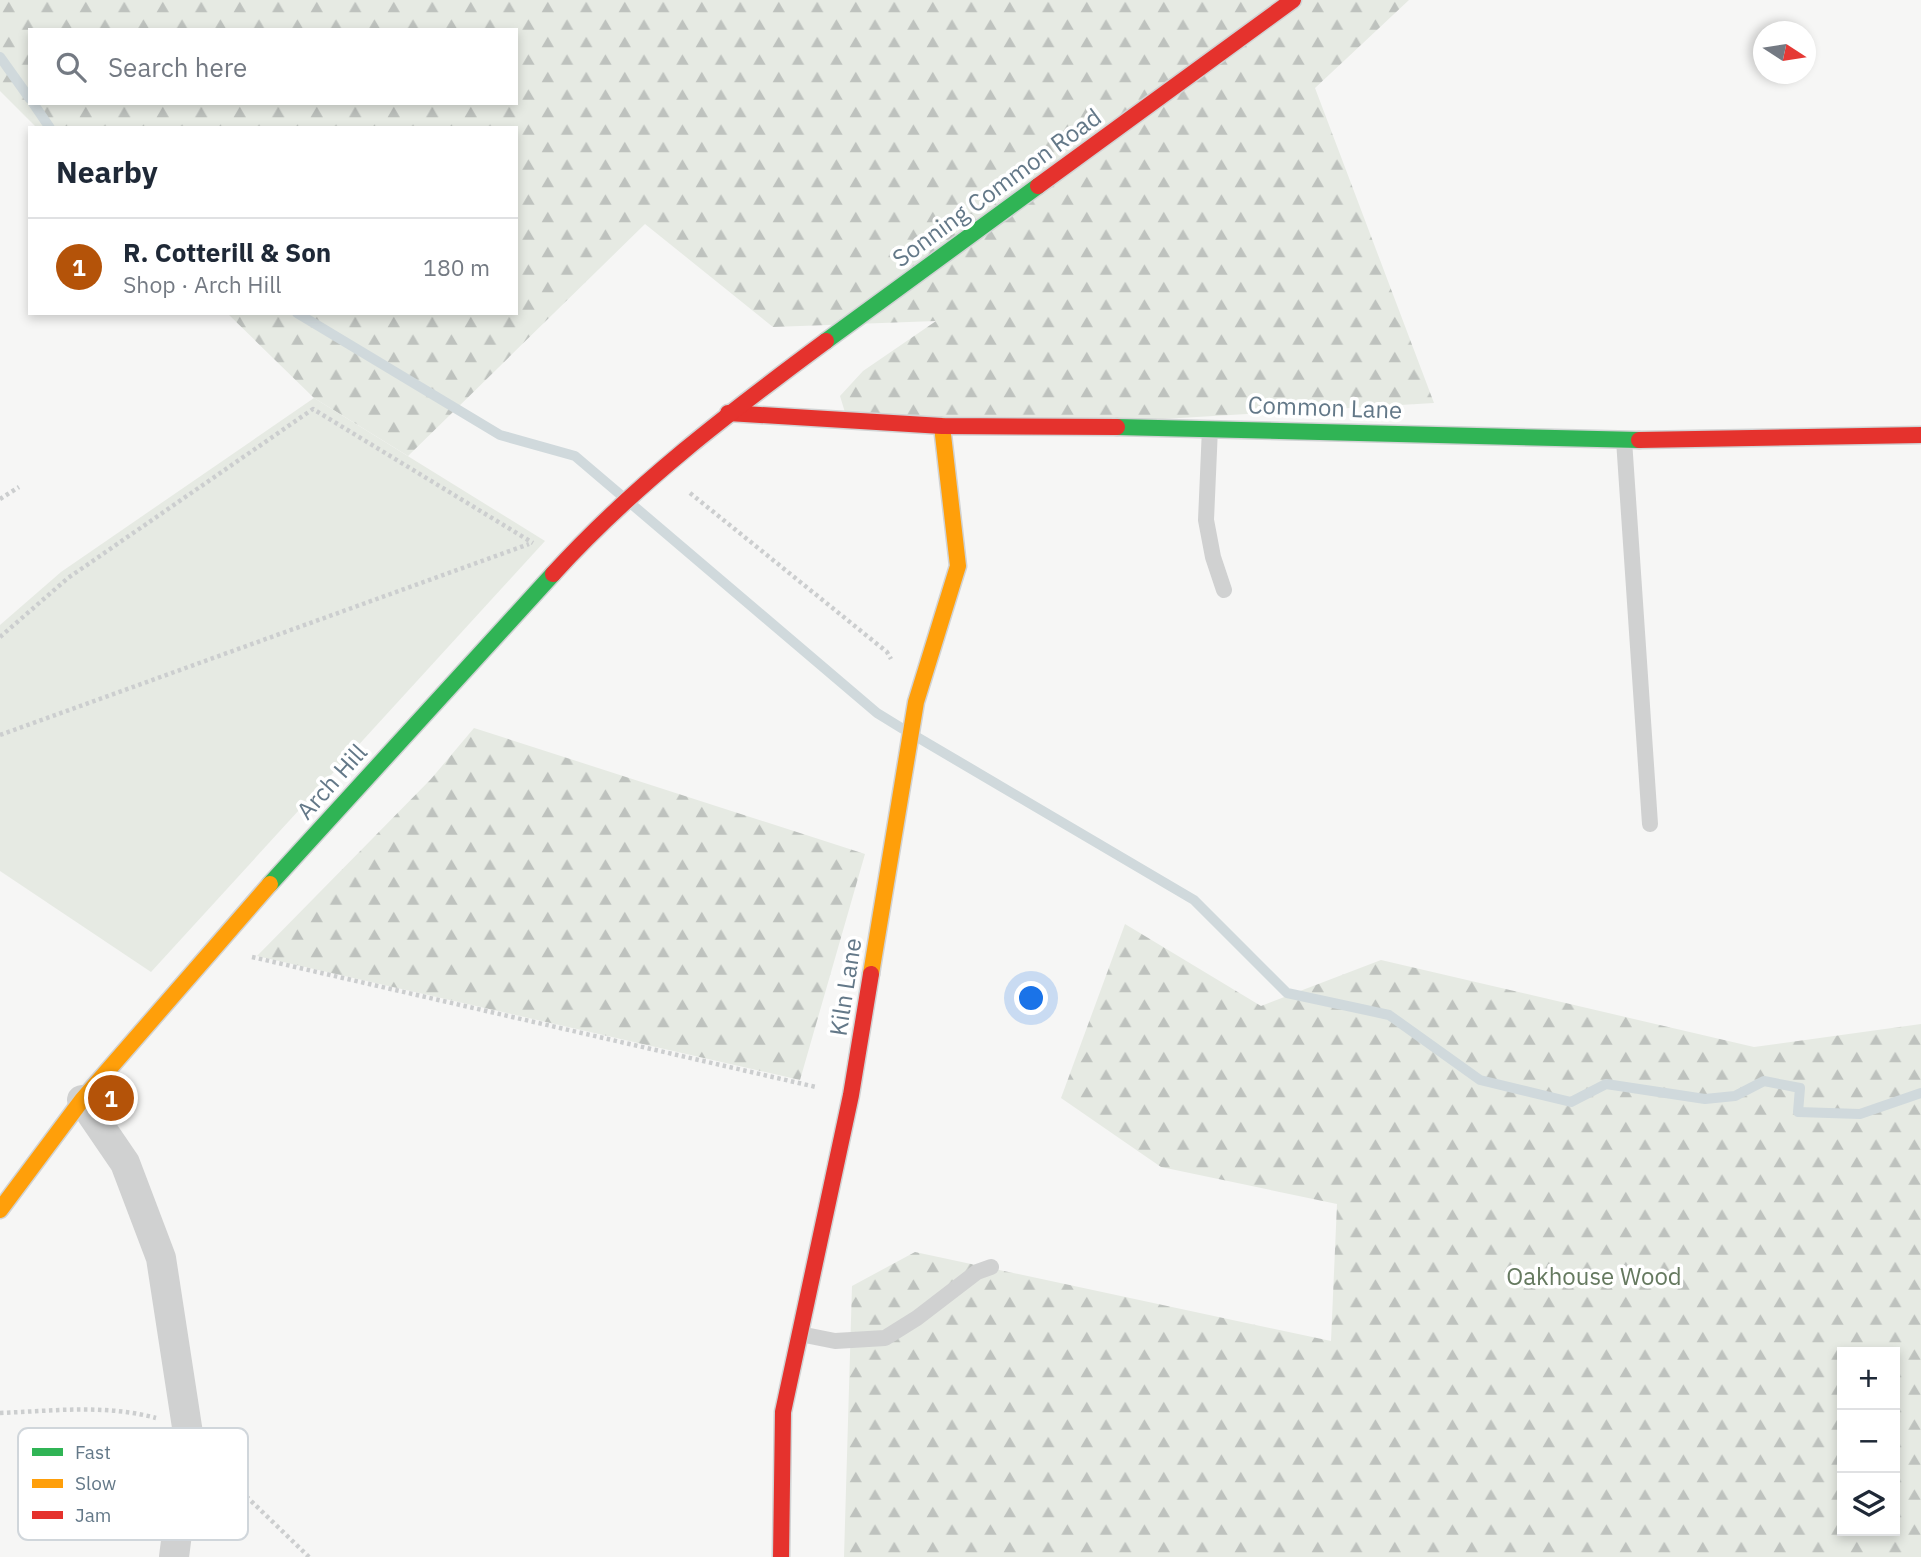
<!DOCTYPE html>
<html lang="en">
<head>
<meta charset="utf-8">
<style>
  body { margin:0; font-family:"IBM Plex Sans",sans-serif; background:#f6f6f7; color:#1f2937 }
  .controls { position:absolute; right:21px; bottom:21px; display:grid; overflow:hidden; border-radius:0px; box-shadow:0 4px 10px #0003 }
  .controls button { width:63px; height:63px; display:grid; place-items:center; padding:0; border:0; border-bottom:2px solid #e0e1e3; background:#fff; color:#1f2937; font:35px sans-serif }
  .compass { position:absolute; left:1753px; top:21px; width:63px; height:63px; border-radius:50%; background:#fff; box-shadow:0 4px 10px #0003; rotate:102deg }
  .you { position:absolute; left:1032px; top:999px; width:24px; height:24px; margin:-18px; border:5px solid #fff; border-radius:50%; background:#1a73e8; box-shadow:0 0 0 10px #1a73e833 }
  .badge { display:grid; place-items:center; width:46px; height:46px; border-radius:50%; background:#b45309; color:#fff; font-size:23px; font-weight:700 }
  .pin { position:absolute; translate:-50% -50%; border:4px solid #fff; box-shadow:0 2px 7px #0006 }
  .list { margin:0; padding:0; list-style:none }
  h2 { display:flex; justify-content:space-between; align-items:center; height:91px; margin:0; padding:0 28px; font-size:30px }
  h2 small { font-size:23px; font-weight:400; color:#747a83 }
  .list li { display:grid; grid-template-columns:46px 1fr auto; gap:21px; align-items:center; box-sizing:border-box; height:98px; padding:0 28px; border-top:2px solid #e0e1e3 }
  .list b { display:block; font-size:26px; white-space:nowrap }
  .list p { margin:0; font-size:23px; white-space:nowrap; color:#747a83 }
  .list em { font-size:23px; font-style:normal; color:#747a83 }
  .icon { flex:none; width:38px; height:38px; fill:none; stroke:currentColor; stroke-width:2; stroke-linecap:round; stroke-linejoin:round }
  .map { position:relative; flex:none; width:1921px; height:1557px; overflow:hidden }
  .search { position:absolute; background:#fff; box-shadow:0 4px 10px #0003; left:28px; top:28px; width:490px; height:77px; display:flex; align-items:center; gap:18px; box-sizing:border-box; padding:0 24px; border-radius:0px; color:#747a83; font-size:26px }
  .panel { position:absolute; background:#fff; box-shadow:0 4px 10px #0003; left:28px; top:126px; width:490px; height:189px; border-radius:0px }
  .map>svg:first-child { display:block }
  .forest { fill:url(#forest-firs); fill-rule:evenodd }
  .park { fill:#e6eae3 }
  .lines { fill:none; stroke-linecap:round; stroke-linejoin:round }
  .stream { stroke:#d0d9dc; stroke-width:10 }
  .fast-casing { stroke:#d1d3d4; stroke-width:19 }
  .slow-casing { stroke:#d1d3d4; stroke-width:19 }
  .jam-casing { stroke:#d1d3d4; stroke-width:19 }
  .path { stroke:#cccecf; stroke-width:4.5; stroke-dasharray:3.5 3.5; stroke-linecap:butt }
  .lane { stroke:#d0d1d1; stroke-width:16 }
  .street { stroke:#d0d1d1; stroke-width:30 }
  .fast { stroke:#30b455; stroke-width:16 }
  .slow { stroke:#ff9f0a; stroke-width:16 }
  .jam { stroke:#e5322d; stroke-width:16 }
  .labels { text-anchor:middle; stroke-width:7; stroke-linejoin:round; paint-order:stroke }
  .street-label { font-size:24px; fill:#637888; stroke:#fff }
  .park-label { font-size:24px; fill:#65795f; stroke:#fff }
  .key { fill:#fff; stroke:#d0d6db; stroke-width:2 }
  .key-label { font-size:19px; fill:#637888 }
</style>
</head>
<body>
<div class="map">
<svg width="1921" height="1557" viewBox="0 0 1921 1557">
  <defs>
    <pattern id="forest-firs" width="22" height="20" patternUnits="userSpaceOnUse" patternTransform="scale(1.75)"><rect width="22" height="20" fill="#e6eae3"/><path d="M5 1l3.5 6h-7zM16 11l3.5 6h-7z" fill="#bec2be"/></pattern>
  </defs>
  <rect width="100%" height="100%" fill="#f6f6f5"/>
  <g class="forest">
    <path d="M0 0H1409L1315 88 1434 403 1030 427 847 419 840 396 863 371 936 321 773 327 645 224 408 456 314 398 227 313H516V128H37L0 91ZM30 30H516V103H30Z"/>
    <polygon points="474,728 865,854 800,1080 257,956 431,779"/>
    <path d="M1125 924 1261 1006 1381 960 1754 1047 1921 1024V1557H844L852 1286 915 1252 1331 1341 1337 1204 1161 1167 1061 1098ZM1842 1352H1895V1531H1842Z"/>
  </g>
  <polygon class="park" points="314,398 545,541 151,972 0,871 0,625 61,572"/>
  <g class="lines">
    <g class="stream">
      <polyline points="0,57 30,99"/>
      <polyline points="33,103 50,128"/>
      <polyline points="297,313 500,435 575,456 877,713 903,729"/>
      <polyline points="917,737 1194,900 1287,993 1389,1015 1480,1080 1571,1102 1606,1084 1705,1099 1735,1096 1764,1081 1800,1088 1798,1112 1860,1114 1921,1093"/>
    </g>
    <defs>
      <g id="fast">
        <polyline points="826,341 1038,186"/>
        <polyline points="1117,427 1639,440"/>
        <polyline points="270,884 553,574"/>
      </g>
      <g id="slow">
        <polyline points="871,974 916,702 958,566 942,426"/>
        <polyline points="0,1210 82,1100 270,884"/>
      </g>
      <g id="jam">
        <polyline points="1038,186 1293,0"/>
        <polyline points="728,413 942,426 1117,427"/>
        <polyline points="1639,440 1921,435"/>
        <path d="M553 574C634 485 730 412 826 341"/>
        <polyline points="781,1557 783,1412 851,1095 871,974"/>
      </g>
    </defs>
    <use href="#fast" class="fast-casing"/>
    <use href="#slow" class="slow-casing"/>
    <use href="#jam" class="jam-casing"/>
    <g class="path">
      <polyline points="690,493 887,652 891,659"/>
      <polyline points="0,499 19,487"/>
      <polyline points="0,637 68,578 313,409 533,543"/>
      <polyline points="0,735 529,544"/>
      <polyline points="252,957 816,1087"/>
      <path d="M0 1413C52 1411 105 1404 156 1418"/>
      <polyline points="216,1467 309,1557"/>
    </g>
    <g class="lane">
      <polyline points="1210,428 1206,520 1213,557 1224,590"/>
      <polyline points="1624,440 1650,824"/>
      <polyline points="800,1334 835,1341 885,1338 917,1318 977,1272 991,1267"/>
    </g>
    <polyline class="street" points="82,1100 125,1163 161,1258 189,1440 174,1557"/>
    <use href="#fast" class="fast"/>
    <use href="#slow" class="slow"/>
    <use href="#jam" class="jam"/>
  </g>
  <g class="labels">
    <g class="street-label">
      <text transform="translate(997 188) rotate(-36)" y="8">Sonning Common Road</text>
      <text transform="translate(1325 408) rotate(2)" y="8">Common Lane</text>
      <text transform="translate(332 782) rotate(-48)" y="8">Arch Hill</text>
      <text transform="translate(846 987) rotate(-81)" y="8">Kiln Lane</text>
    </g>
    <g class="park-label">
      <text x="1594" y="1285">Oakhouse Wood</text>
    </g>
  </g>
  <rect x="18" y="1428" width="230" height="112" rx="10" class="key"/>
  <rect x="32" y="1448" width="31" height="8" fill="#30b455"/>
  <rect x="32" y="1479" width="31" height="9" fill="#ff9f0a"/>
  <rect x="32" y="1511" width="31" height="8" fill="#e5322d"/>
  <g class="key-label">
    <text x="75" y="1459">Fast</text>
    <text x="75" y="1490">Slow</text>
    <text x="75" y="1522">Jam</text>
  </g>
</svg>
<div class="controls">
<button>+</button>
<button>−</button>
<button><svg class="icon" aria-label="layers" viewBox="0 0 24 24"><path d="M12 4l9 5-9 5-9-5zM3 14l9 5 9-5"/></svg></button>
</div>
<svg class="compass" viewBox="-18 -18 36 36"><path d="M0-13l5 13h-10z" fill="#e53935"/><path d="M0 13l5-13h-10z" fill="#747a83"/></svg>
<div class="you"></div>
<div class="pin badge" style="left:111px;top:1098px">1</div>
<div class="search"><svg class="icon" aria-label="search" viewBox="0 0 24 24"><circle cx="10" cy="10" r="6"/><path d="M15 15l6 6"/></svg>Search here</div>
<section class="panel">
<h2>Nearby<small></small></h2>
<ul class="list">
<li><span class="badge">1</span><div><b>R. Cotterill &amp; Son</b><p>Shop · Arch Hill</p></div><em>180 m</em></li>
</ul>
</section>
</div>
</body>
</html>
